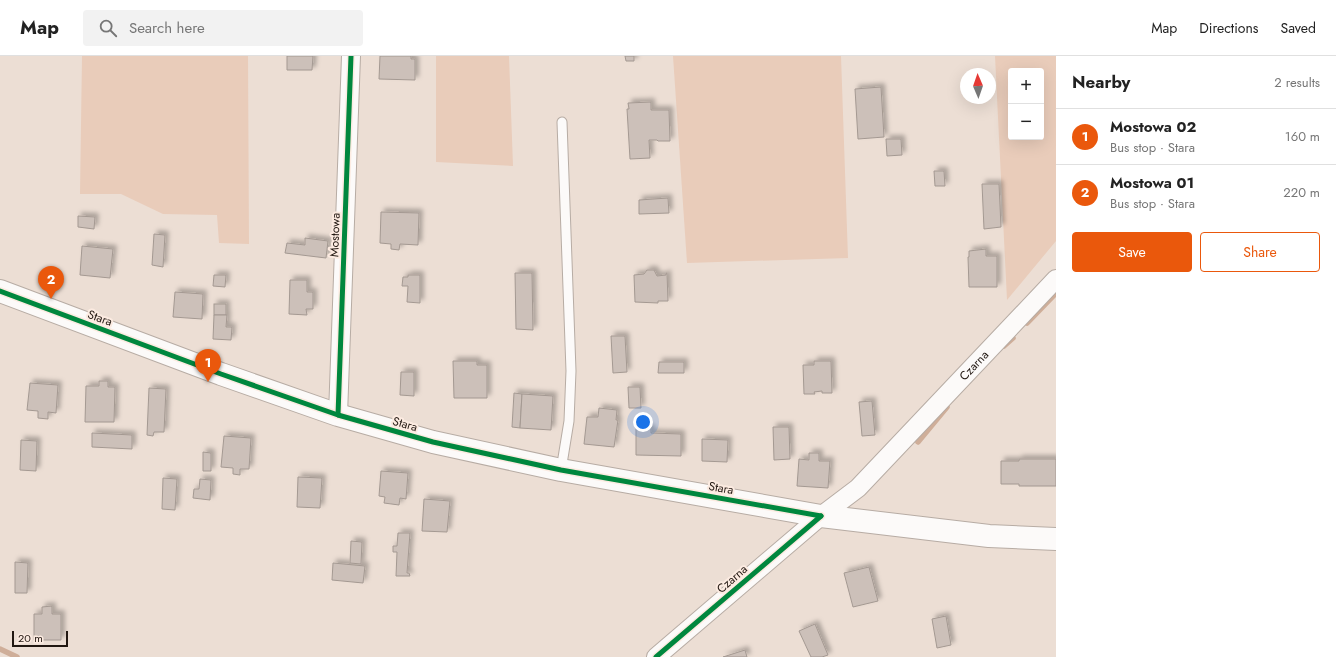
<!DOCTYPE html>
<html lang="en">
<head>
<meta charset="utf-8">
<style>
  body { margin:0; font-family:Jost,sans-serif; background:#f2f2f2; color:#222 }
  .controls { position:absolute; right:12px; top:12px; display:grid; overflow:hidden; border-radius:4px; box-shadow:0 4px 16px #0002 }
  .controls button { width:36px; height:36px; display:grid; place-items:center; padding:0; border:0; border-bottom:1px solid #e0e0e0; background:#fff; color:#222; font:20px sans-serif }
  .compass { position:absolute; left:960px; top:12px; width:36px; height:36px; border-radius:50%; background:#fff; box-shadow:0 4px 16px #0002; rotate:358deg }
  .scale { position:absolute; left:12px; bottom:10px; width:56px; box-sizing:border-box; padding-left:4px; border:2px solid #211711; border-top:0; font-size:11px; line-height:14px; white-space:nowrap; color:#211711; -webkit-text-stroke:3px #fcebe1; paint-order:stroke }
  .you { position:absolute; left:643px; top:366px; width:14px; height:14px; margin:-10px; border:3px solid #fff; border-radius:50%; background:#1a73e8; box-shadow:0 0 0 6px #1a73e833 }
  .badge { display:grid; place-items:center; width:26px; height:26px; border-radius:50%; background:#ea580c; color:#fff; font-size:13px; font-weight:700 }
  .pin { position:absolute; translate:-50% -33px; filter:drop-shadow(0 1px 2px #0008) }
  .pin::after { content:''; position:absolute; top:21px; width:14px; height:12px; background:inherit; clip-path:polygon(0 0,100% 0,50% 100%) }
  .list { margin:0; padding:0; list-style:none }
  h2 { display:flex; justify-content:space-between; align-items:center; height:52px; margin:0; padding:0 16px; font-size:17px }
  h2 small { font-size:13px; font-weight:400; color:#767676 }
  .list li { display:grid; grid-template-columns:26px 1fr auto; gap:12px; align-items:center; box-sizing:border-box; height:56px; padding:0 16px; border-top:1px solid #e0e0e0 }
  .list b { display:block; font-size:15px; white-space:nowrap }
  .list p { margin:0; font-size:13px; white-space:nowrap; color:#767676 }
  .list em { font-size:13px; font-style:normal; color:#767676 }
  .actions { display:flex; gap:8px; padding:12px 16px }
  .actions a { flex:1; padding:9px 0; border:1px solid #ea580c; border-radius:4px; text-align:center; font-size:14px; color:#ea580c }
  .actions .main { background:#ea580c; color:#fff }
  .icon { flex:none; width:22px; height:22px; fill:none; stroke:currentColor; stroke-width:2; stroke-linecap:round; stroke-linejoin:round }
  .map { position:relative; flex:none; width:1056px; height:601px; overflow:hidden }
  header { display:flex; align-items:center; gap:24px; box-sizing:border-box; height:56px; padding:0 20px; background:#fff; border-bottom:1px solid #e0e0e0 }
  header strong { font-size:19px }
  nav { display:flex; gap:22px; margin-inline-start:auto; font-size:14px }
  .search { width:280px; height:36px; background:#f2f2f2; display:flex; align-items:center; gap:10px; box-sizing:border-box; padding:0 14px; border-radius:4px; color:#767676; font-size:15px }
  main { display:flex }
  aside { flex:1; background:#fff }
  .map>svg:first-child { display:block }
  .green { fill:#e9ccba; fill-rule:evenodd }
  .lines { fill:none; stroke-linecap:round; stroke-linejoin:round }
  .stream { stroke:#cfae99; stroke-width:5.5 }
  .building { fill:#ccc0b9; stroke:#a49992; filter:url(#shadow) }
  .lane-casing { stroke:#b7aca4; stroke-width:11 }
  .street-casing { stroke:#b7aca4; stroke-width:20 }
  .secondary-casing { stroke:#b7aca4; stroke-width:24 }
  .lane { stroke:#fcfaf9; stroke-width:9 }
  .street { stroke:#fcfaf9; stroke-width:18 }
  .secondary { stroke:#fcfaf9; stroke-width:22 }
  .cycleway-casing { stroke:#fcebe1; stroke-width:8 }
  .cycleway { stroke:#00873e; stroke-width:5 }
  .labels { text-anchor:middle; stroke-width:4; stroke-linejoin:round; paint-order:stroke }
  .street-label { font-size:12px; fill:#211711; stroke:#fcebe1 }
</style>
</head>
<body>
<header>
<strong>Map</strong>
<div class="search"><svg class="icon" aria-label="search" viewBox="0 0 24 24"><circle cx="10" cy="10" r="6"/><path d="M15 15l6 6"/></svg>Search here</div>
<nav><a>Map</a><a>Directions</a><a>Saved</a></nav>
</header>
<main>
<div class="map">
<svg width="1056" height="601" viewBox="0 0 1056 601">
  <defs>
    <filter id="shadow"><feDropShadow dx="3.5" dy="-3.5" stdDeviation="2" flood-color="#0004"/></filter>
  </defs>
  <rect width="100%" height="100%" fill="#ecded4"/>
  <g class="green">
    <polygon points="82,0 248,0 249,188 219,187 217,159 163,158 121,138 80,138"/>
    <polygon points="436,0 509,0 513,110 436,106"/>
    <polygon points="673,0 841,0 848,202 687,207"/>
    <path d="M995 0H1056V185L1007 244ZM1011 15H1041V81H1011Z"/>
  </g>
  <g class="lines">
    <g class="stream">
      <polyline points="1027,267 1056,237"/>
      <polyline points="1004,290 1013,282"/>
      <polyline points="918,386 947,351"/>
      <polyline points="0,593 17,601"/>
    </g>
  </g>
  <g class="building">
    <polygon points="287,0 313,0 312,14 287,14"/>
    <polygon points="380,0 411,0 411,3 415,3 415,24 379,23"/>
    <polygon points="625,0 634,0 634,5 626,5"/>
    <polygon points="881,31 884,81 858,83 855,33"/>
    <polygon points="651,46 651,54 669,54 670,85 658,85 657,84 649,84 650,102 630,103 627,53 629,53 628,47"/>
    <polygon points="886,83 901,83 902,99 887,100"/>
    <polygon points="934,115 944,115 945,130 935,130"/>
    <polygon points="982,128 999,128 1001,171 984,173"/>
    <polygon points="668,142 669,157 639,158 639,144"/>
    <polygon points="381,156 419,157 418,189 400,188 399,194 391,193 391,188 380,187"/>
    <polygon points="78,160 95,161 94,173 78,171"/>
    <polygon points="154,178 165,179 163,211 152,209"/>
    <polygon points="305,182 328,185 326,202 285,197 287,187 305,189"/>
    <polygon points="82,190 113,193 110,222 80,219"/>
    <polygon points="986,193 986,200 997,200 997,231 969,231 968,201 969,201 969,195"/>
    <polygon points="647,214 654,214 657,220 666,219 666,217 667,217 668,245 658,245 658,247 635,246 634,219 644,218"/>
    <polygon points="515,217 532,217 533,274 516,273"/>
    <polygon points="214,219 226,219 225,231 213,230"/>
    <polygon points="408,219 420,219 420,247 407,246 408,230 402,230 403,221 408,221"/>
    <polygon points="290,224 307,224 307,236 313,236 313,253 306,253 307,259 289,258"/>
    <polygon points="175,236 203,238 202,263 173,261"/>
    <rect x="214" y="248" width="12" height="11"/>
    <polygon points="214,259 227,259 226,271 232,271 231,284 213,283"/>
    <polygon points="611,280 625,280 627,316 613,317"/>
    <polygon points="453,305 477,305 477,309 487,309 487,342 454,342"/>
    <polygon points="814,305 831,305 832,337 822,337 822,335 814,336 815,338 804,338 803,309 814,309"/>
    <polygon points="659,306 684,306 684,317 658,317"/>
    <polygon points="401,316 414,316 414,340 400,339"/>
    <polygon points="99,325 108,325 108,331 115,331 114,366 85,366 86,330 99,330"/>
    <polygon points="30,327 58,329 56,357 48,356 48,363 38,362 38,355 27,354"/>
    <polygon points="628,331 640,331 641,352 629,352"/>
    <polygon points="149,332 166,333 164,376 154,376 153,380 147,379"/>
    <polygon points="514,337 522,338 520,372 512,371"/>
    <polygon points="522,338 553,340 551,374 520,372"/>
    <polygon points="872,345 875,379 862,380 859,346"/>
    <polygon points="599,352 617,354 616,364 618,364 614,391 584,388 587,361 598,361"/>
    <polygon points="773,371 789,371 790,403 774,404"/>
    <polygon points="636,372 651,372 651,377 681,378 681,400 636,399"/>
    <polygon points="92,377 132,379 132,393 92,391"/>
    <polygon points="224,380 251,382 249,413 240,413 240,419 233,418 233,412 221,411"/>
    <polygon points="702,383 728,384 727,406 702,405"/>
    <polygon points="21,384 37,385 36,415 20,414"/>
    <polygon points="203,396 211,397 211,415 203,415"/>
    <polygon points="809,397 819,397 819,405 830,405 828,432 797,430 799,403 809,404"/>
    <polygon points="1019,403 1056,403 1056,430 1019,430 1019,428 1001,428 1001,405 1019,405"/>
    <polygon points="381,415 408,417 406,443 400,442 399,449 384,447 385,441 379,440"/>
    <polygon points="298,421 322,422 320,452 297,451"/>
    <polygon points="163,422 177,423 175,454 162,453"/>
    <polygon points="200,423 211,424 210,444 193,442 194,433 199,433"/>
    <polygon points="424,443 450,445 447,476 422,475"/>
    <polygon points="398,477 410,477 407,517 409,517 410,520 396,520 397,496 393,496 393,490 397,490"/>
    <polygon points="351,485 362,486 361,508 350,507"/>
    <polygon points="15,506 28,507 27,537 15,537"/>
    <polygon points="333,507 365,510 363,527 332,524"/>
    <polygon points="869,511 878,545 853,551 844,517"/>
    <polygon points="52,550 52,558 61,558 61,584 34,584 34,558 42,558 42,551"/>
    <polygon points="946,560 951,589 937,592 932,563"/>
    <polygon points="815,568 828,599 822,601 811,601 799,575"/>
    <polygon points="745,594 747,601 723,601"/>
  </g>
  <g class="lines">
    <defs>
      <polyline id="lane" points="561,414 569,365 571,315 562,66"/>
      <g id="street">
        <polyline points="338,359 351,0"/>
        <path id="s1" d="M656 601 821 460 858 432 1056 223"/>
      </g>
      <polyline id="secondary" points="0,235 221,318 338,359 433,386 561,414 821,460 989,480 1056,483"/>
    </defs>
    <use href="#lane" class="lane-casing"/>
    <use href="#street" class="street-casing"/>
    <use href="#secondary" class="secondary-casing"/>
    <use href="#lane" class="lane"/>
    <use href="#street" class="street"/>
    <use href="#secondary" class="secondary"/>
    <defs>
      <g id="cycleway">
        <polyline points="0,235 221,318 338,359 433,386 561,414 821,460"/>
        <polyline points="338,359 351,0"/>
        <polyline points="656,601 821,460"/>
      </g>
    </defs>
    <use href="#cycleway" class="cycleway-casing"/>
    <use href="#cycleway" class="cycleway"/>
  </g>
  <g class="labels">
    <g class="street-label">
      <text transform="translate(335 179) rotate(-88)" y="4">Mostowa</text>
      <text transform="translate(100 262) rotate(20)" y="4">Stara</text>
      <text dy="4" stroke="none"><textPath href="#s1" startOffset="432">Czarna</textPath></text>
      <text transform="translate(405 368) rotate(16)" y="4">Stara</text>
      <text transform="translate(721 432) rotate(10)" y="4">Stara</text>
      <text transform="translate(732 523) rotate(-41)" y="4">Czarna</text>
    </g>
  </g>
</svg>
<div class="controls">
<button>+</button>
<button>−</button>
</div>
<svg class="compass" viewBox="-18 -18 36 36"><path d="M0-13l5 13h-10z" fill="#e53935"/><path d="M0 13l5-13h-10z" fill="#767676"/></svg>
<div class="scale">20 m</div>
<div class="you"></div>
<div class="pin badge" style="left:208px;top:326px">1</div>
<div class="pin badge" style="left:51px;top:243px">2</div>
</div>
<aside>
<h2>Nearby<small>2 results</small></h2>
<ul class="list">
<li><span class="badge">1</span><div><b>Mostowa 02</b><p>Bus stop · Stara</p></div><em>160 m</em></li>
<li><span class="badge">2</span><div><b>Mostowa 01</b><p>Bus stop · Stara</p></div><em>220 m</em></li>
</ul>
<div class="actions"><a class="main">Save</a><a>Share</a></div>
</aside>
</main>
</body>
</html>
